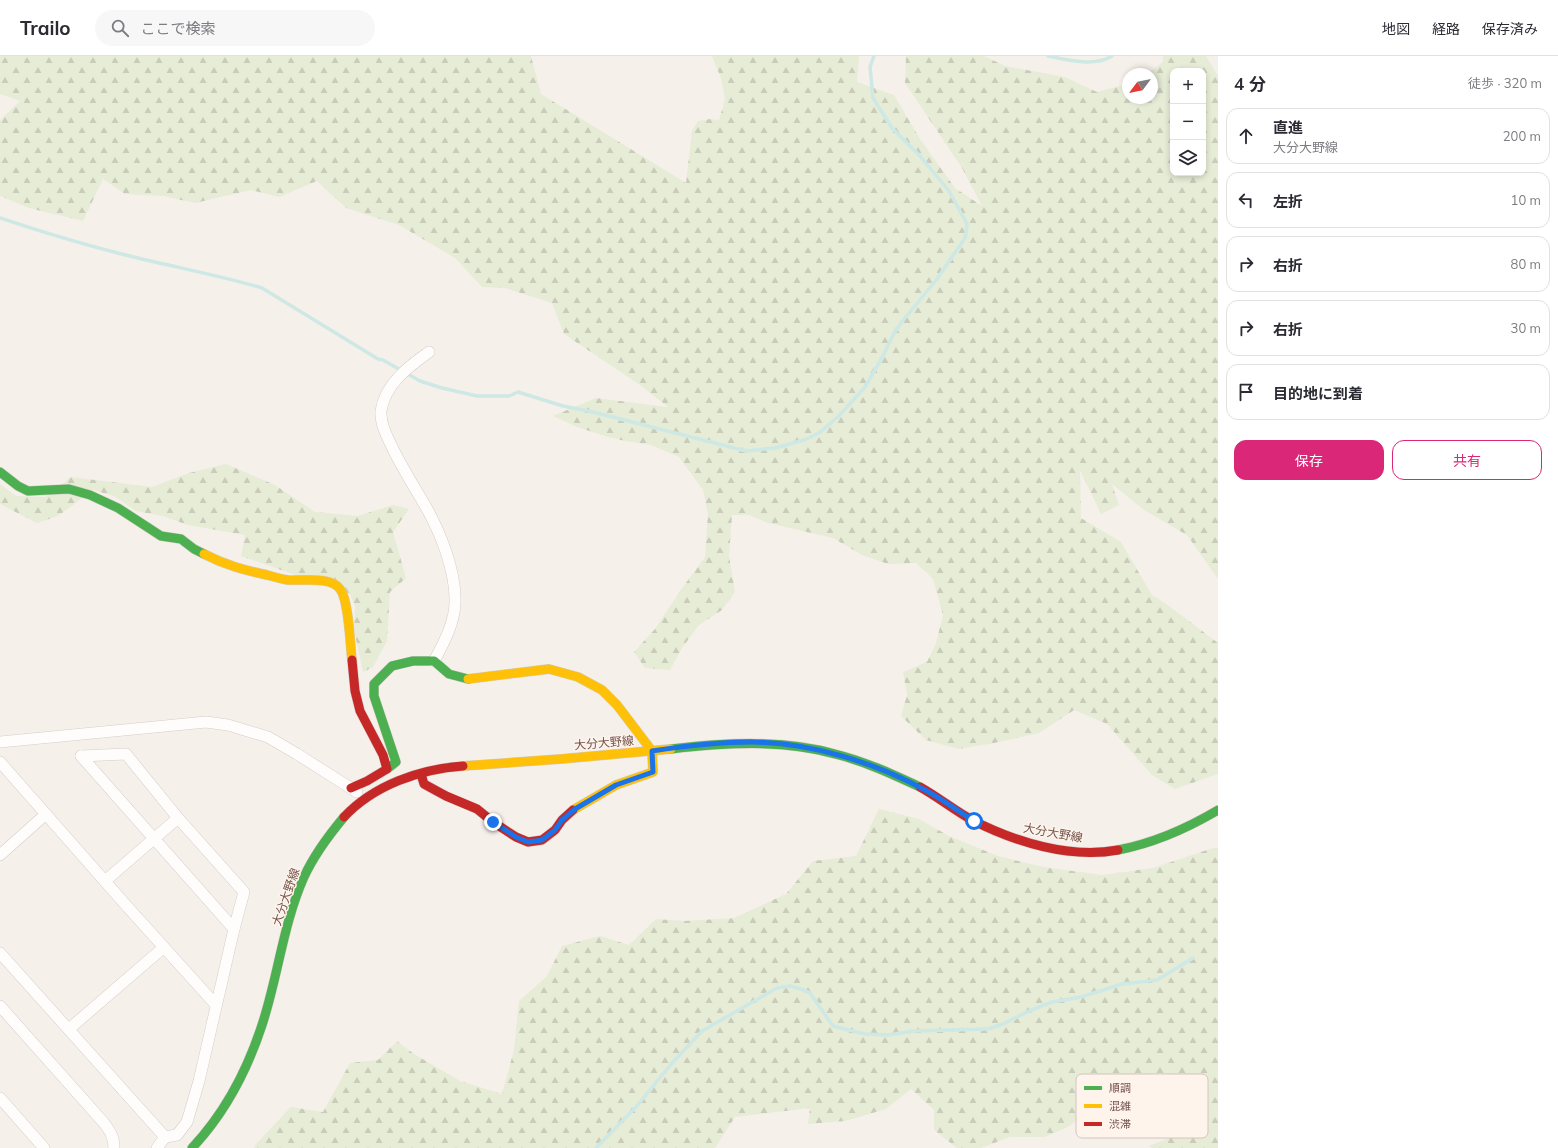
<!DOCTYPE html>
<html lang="ja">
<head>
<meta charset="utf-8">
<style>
  body { margin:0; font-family:Mulish,"Noto Sans JP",sans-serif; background:#f7f7f7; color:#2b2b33 }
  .controls { position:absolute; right:12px; top:12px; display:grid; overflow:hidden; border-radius:8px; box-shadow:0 2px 6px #0003 }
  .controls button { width:36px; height:36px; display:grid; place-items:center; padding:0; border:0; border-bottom:1px solid #e1e1e2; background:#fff; color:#2b2b33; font:20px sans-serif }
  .compass { position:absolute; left:1122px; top:12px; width:36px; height:36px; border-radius:50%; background:#fff; box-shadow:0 2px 6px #0003; rotate:238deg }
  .stop { position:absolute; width:12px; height:12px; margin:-9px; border:3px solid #1a73e8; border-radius:50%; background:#fff }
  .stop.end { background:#1a73e8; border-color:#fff; box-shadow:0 1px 4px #0008 }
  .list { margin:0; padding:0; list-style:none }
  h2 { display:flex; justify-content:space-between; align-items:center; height:52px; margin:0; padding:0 16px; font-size:17px }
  h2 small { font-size:13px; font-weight:400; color:#7c7c81 }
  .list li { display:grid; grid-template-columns:26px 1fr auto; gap:12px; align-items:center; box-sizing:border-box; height:56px; margin:0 8px 8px; padding:0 8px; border:1px solid #e1e1e2; border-radius:12px }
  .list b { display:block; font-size:15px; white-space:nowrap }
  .list p { margin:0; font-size:13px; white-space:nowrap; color:#7c7c81 }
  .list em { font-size:13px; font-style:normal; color:#7c7c81 }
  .actions { display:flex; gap:8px; padding:12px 16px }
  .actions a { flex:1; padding:9px 0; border:1px solid #db2777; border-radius:12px; text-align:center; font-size:14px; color:#db2777 }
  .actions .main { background:#db2777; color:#fff }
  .icon { flex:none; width:22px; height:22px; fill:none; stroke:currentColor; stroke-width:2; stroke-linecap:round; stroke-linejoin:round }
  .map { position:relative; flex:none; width:1218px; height:1092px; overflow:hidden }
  header { display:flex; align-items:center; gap:24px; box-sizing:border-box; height:56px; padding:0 20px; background:#fff; border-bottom:1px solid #e1e1e2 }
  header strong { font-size:19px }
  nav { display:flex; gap:22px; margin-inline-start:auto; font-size:14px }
  .search { width:280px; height:36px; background:#f7f7f7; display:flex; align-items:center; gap:10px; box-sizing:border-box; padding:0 14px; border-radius:22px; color:#7c7c81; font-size:15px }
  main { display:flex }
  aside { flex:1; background:#fff }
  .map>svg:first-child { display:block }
  .forest { fill:url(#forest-firs); fill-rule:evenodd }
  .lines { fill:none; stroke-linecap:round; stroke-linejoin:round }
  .stream { stroke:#cde8e5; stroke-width:3.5 }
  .street-casing { stroke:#d4ccc8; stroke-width:12 }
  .fast-casing { stroke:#d5cbc8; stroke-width:10 }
  .slow-casing { stroke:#d5cbc8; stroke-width:10 }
  .jam-casing { stroke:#d5cbc8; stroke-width:10 }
  .street { stroke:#fefdfc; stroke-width:11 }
  .fast { stroke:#4caf50; stroke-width:9 }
  .slow { stroke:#ffc107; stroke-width:9 }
  .jam { stroke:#c62828; stroke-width:9 }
  .route { stroke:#1a73e8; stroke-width:5 }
  .labels { text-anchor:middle; stroke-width:3; stroke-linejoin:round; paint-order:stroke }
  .street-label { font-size:12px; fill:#73534c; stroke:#fef4ec }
  .key { fill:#fef4ec; stroke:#d4c4bc; stroke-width:1 }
  .key-label { font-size:11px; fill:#73534c }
</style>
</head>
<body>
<header>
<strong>Trailo</strong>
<div class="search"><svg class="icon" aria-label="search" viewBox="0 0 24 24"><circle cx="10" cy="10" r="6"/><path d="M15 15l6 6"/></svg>ここで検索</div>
<nav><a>地図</a><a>経路</a><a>保存済み</a></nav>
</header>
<main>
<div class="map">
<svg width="1218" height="1092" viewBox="0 0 1218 1092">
  <defs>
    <pattern id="forest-firs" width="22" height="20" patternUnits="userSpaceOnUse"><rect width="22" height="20" fill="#e6ecd6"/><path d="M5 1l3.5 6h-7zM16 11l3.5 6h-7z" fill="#c9ccb9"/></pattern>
  </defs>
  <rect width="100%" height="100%" fill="#f6f0eb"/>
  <g class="forest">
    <path d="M0 0H531L541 38 686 127 692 75 698 65 710 63 719 64 725 43 721 22 712 0H859L857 26 894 39 920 83 955 132 982 150 962 112 905 27 906 0H984L1005 10 1065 21 1097 36 1128 28V42H1152V18H1146L1163 6V0H1206L1218 20V523L1187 479 1144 454 1112 428 1119 449 1101 458 1080 414 1081 462 1121 486 1152 539 1169 550 1218 587V718L1175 733 1152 719 1107 668 1074 654 1039 677 994 687 959 693 926 684 901 660 907 639 903 616 927 606 936 587 943 559 933 523 916 507 888 508 862 499 833 482 768 467 749 459H732L729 500 735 536 722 554 699 569 682 592 670 614 645 612 634 596 655 573 680 535 705 501 708 458 703 434 679 401 651 389 625 385 605 380 577 371 553 360 596 342 668 351 640 329 564 278 552 247 505 232 482 231 455 202 399 169 346 152 317 125 279 141 251 134 195 147 163 140 125 138 103 123 83 165 29 152 0 140V64L20 45 0 38ZM1173 15H1203V117H1173Z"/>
    <polygon points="226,408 275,429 315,456 358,460 393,449 409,453 393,476 406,522 390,536 387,585 373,611 363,616 354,574 355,551 350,538 241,500 245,479 188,469 163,460 136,455 114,440 93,434 58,460 37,467 0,448 0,428 16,440 45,441 71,421 152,431 189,417"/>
    <polygon points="879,753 919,763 949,780 998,800 1043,811 1102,819 1153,812 1213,792 1218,792 1218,1092 1152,1092 1149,1090 1174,1080 1205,1053 1196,1029 1153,1040 1123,1035 1090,1052 1070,1070 1045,1081 1010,1081 981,1092 957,1092 934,1074 934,1054 911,1033 886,1053 845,1065 808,1068 810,1052 735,1061 715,1092 254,1092 255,1089 291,1051 323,1056 350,1007 378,1004 397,985 414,998 460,1025 502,1038 514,994 519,945 547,920 562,890 600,880 629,889 656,863 684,865 734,862 786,838 813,805 856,800"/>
  </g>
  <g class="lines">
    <g class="stream">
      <path d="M1048 0C1067 4 1095 11 1112 0"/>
      <path d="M0 162C45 177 91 191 138 202 179 212 222 220 262 232L378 303 383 304 420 325 442 332 477 340H509L518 336 563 350 593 356 746 395 775 392 804 384 819 377 838 361 865 331 883 300 893 279 901 267 937 223 965 182 967 168 949 135 920 100 892 72 873 42 870 11 874 0"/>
      <polyline points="596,1092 636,1051 673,1006 702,975 777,932 790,930 804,934 810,937 833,970 865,978 889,979 913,975 988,973 1003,968 1029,955 1052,946 1081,941 1122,928 1157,924 1193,902"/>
    </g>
    <defs>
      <g id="street">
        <path d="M429 296C408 311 385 328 381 355 380 369 389 384 394 395 404 415 415 432 426 451 440 476 455 513 455 543 456 564 444 587 434 605"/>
        <polyline points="0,686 206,666 228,669 268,681 297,698 357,736"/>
        <polyline points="81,700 234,873 199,1025 187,1066 177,1079 165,1081"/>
        <polyline points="81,700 126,698 178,762 244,836 234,873"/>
        <polyline points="0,706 124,847 216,949"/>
        <polyline points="0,799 46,758"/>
        <polyline points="105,825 178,762"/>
        <polyline points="0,897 165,1081 157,1092"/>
        <path d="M0 950 104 1067C110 1075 114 1081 114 1092"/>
        <polyline points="69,973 163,892"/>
        <polyline points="0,1042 44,1092"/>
      </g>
      <g id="fast">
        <polyline points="0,416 18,430 28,435 69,433 90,439 118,452 161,480 181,483 194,493 204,498"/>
        <path d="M671 693C725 687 782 683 835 698 864 705 892 718 920 731"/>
        <polyline points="387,713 396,706 374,640 374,628 392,610 413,605 434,605 449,618 468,623"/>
        <path d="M1118 794C1154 787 1186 773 1218 754"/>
        <path d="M192 1092C225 1057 247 1015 262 969 278 921 283 868 304 821 314 799 329 779 344 761"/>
      </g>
      <g id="slow">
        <path d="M204 498C225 509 244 514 267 519 274 521 281 523 288 524 302 525 331 520 340 533 349 544 350 589 352 604"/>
        <polyline points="468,623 549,613 578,621 602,634 617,649 652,695 653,716 616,729 573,754"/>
        <polyline points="463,710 561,703 671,693"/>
      </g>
      <g id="jam">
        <polyline points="421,718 424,728 446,740 477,753 493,766 516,781 528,786 542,784 555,774 562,764 573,754"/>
        <path d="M920 731C938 741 954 754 972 764 1015 786 1070 803 1118 794"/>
        <polyline points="351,732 367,725 387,713 383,699 360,655 355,635 352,604"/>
        <path d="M344 761C374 729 420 713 463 710"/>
      </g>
    </defs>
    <use href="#street" class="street-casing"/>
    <use href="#fast" class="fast-casing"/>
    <use href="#slow" class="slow-casing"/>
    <use href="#jam" class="jam-casing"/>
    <use href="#street" class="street"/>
    <use href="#fast" class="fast"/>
    <use href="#slow" class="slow"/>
    <use href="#jam" class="jam"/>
  </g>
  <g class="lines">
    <path class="route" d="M493 766 516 781 528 786 542 784 555 774 562 764 575 753 616 729 653 716 652 695C685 690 719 686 752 686 811 687 874 706 925 734 942 743 958 755 974 765"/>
  </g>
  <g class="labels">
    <g class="street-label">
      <text transform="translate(604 687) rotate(-5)" y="4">大分大野線</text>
      <text transform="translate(1053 777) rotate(10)" y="4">大分大野線</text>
      <text transform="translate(286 841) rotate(-71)" y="4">大分大野線</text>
    </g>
  </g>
  <rect x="1076" y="1018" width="132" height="64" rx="6" class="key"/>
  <rect x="1084" y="1030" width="18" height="4" fill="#4caf50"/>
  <rect x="1084" y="1048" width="18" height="4" fill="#ffc107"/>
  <rect x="1084" y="1066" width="18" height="4" fill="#c62828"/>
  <g class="key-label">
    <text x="1109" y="1036">順調</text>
    <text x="1109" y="1054">混雑</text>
    <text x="1109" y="1072">渋滞</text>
  </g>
</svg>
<div class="controls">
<button>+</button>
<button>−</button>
<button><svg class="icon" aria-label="layers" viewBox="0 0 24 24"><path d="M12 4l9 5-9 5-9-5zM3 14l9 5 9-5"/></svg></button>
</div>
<svg class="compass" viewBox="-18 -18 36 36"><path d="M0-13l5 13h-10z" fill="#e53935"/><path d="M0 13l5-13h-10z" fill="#7c7c81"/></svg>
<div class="stop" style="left:974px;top:765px"></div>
<div class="stop end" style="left:493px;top:766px"></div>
</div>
<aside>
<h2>4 分<small>徒歩 · 320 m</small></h2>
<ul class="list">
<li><svg class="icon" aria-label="ahead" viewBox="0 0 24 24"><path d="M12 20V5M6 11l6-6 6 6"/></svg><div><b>直進</b><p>大分大野線</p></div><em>200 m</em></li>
<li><svg class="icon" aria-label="left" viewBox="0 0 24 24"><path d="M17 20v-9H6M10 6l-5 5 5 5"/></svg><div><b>左折</b></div><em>10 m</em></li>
<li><svg class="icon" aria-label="right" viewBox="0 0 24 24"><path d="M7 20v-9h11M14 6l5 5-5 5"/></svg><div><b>右折</b></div><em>80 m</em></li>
<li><svg class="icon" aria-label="right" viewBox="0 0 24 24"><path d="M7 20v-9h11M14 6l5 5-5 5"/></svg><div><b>右折</b></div><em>30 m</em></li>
<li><svg class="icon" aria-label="arrive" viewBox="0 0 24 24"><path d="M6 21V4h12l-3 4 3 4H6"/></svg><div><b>目的地に到着</b></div></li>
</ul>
<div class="actions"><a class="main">保存</a><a>共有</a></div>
</aside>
</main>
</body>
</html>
